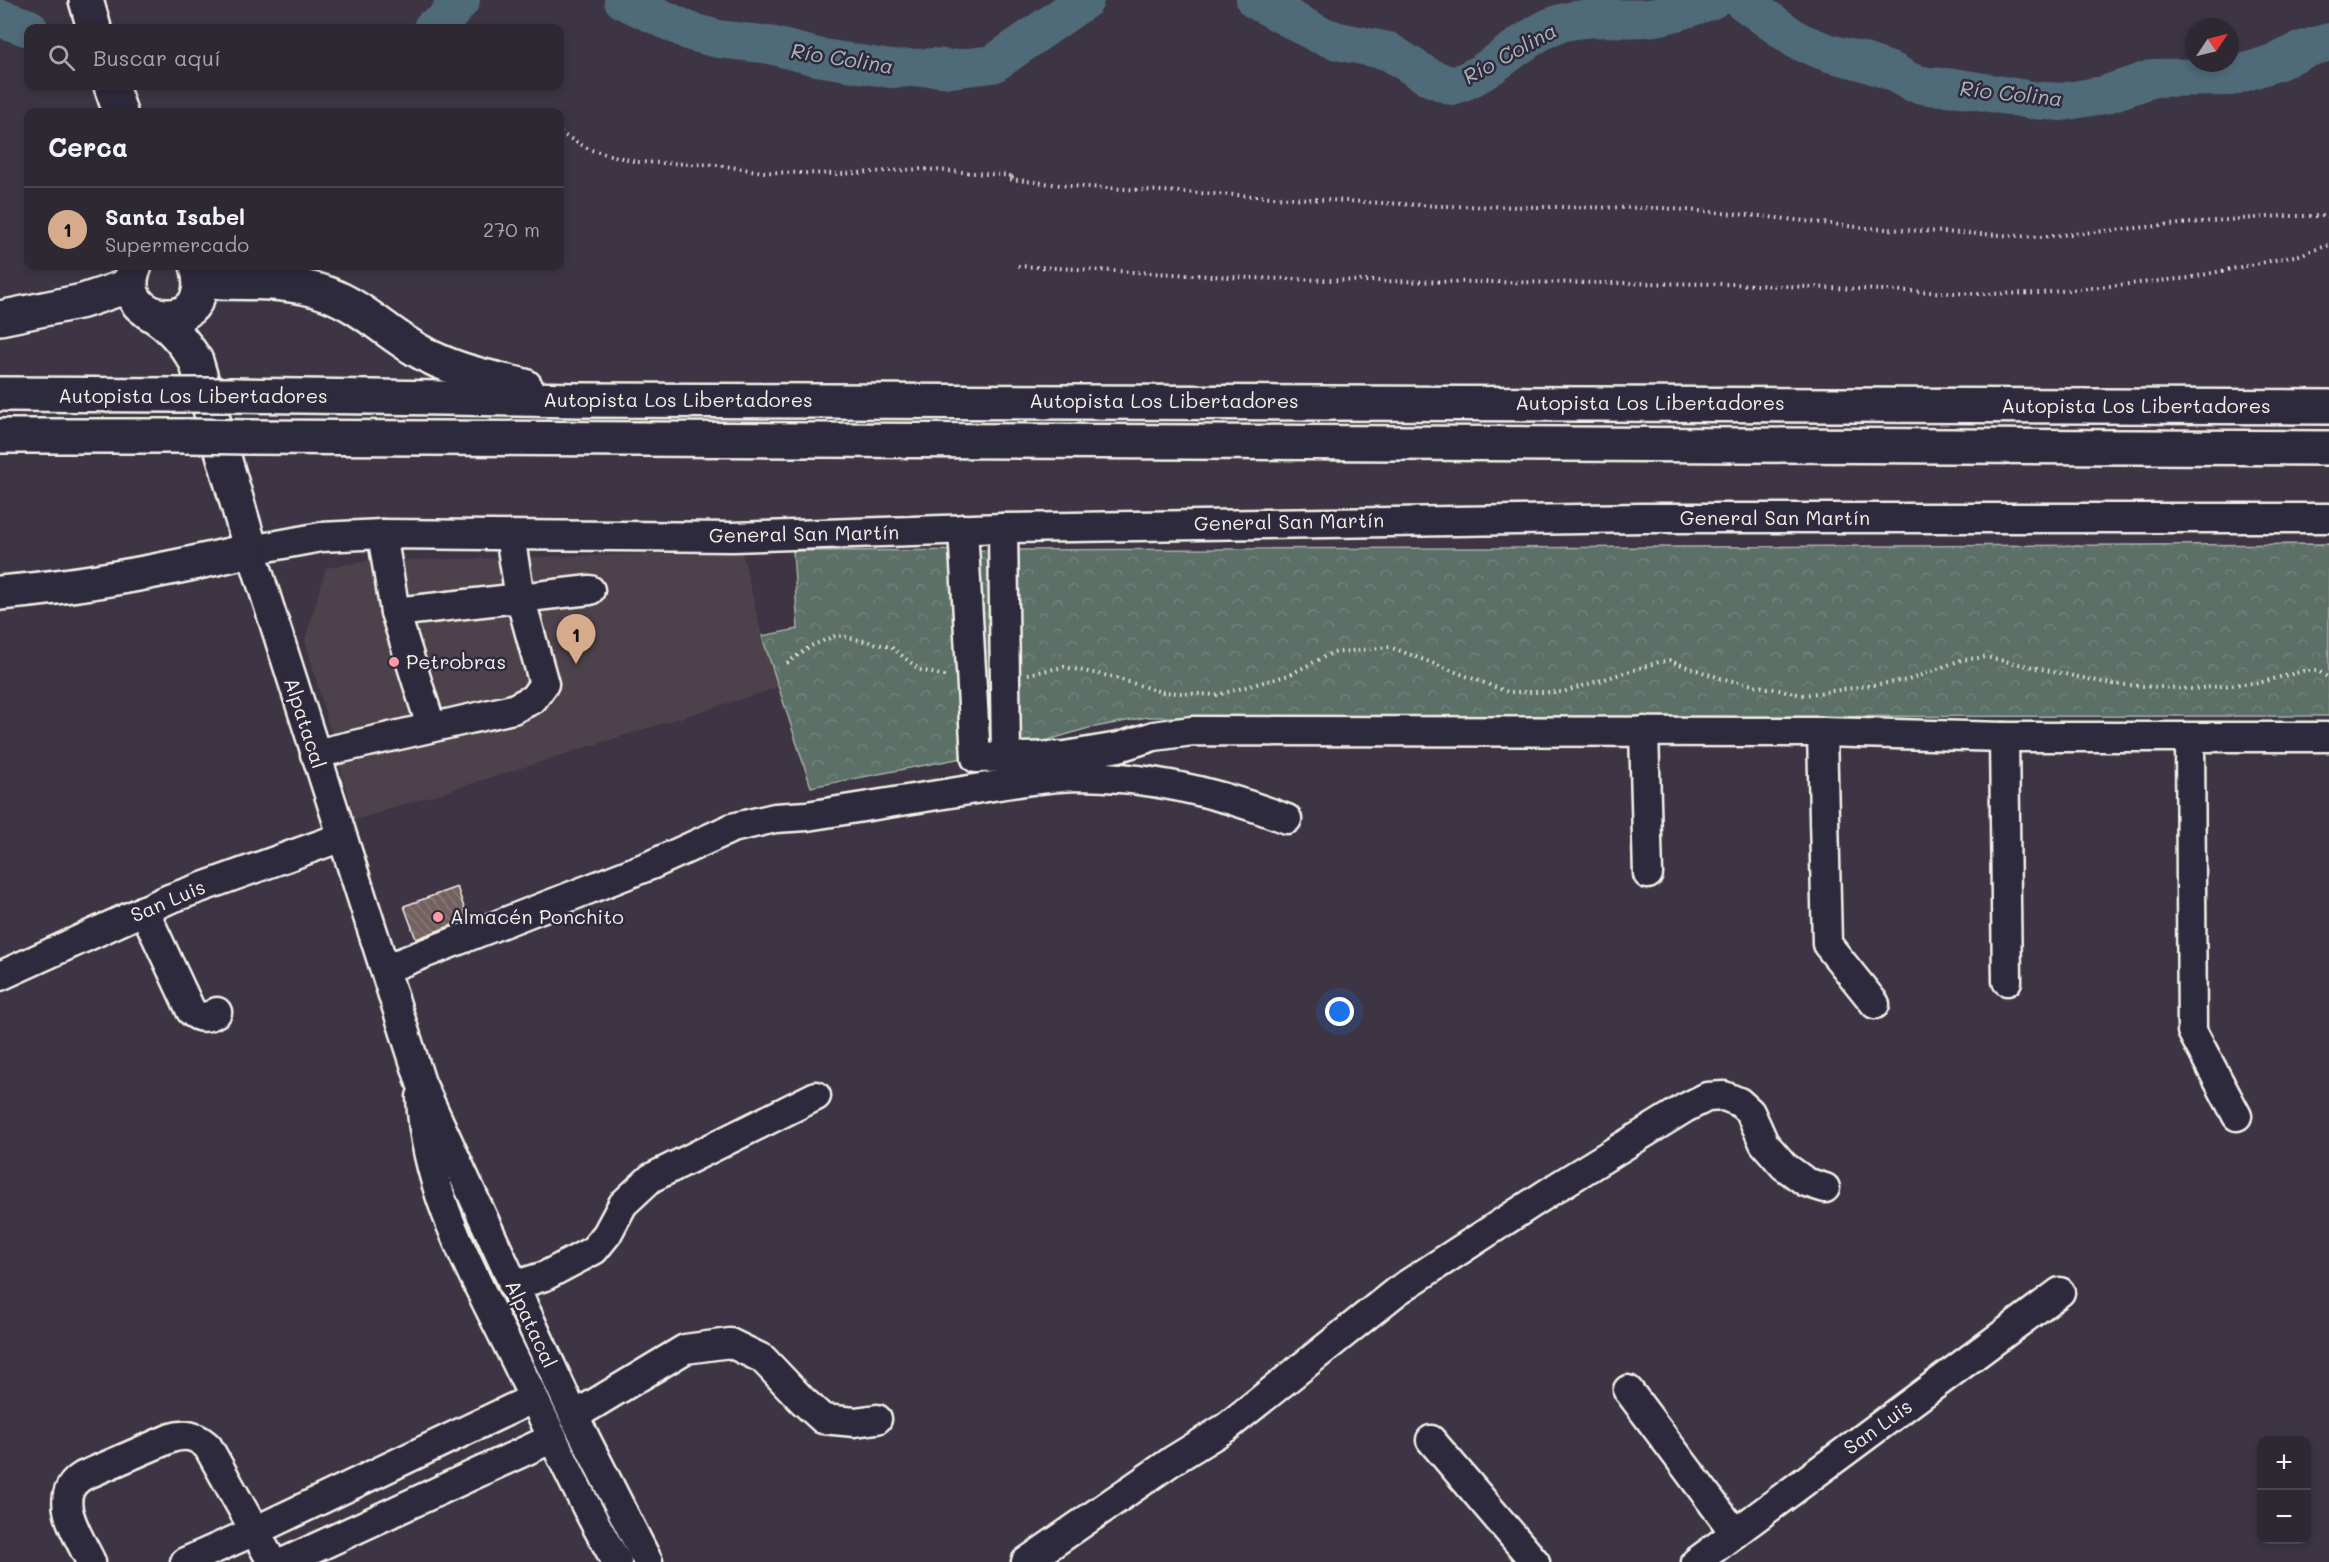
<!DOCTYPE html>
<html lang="es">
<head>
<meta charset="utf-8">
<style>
  body { margin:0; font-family:Mali,sans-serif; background:#3a343f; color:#f1f3f6 }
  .controls { position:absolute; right:18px; bottom:18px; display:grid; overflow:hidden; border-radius:12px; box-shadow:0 3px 9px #0003 }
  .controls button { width:54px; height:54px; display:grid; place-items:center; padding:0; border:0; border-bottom:2px solid #49444e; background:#2e2833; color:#f1f3f6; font:30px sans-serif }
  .compass { position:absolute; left:2185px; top:18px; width:54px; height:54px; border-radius:50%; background:#2e2833; box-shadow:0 3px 9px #0003; rotate:55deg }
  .you { position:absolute; left:1340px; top:1012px; width:21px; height:21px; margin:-15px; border:4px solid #fff; border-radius:50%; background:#1a73e8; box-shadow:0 0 0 9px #1a73e833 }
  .badge { display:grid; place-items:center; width:39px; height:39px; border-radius:50%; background:#d6ab8b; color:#111; font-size:20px; font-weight:700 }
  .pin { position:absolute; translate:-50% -50px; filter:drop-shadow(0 2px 3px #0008) }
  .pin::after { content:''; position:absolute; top:32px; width:21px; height:18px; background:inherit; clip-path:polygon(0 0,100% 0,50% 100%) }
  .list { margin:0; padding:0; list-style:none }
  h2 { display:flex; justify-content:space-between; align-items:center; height:78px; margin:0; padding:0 24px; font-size:26px }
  h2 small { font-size:20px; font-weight:400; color:#a7a6ac }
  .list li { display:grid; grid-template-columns:39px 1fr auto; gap:18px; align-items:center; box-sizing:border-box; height:84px; padding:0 24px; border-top:2px solid #49444e }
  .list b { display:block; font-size:22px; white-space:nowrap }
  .list p { margin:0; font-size:20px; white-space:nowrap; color:#a7a6ac }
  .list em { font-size:20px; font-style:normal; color:#a7a6ac }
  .icon { flex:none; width:33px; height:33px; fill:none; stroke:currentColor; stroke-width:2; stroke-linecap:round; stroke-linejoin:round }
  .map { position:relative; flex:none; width:2329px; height:1562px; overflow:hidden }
  .search { position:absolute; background:#2e2833; box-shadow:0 3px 9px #0003; left:24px; top:24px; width:540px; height:66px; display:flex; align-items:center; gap:15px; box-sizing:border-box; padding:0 21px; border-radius:12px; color:#a7a6ac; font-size:22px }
  .panel { position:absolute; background:#2e2833; box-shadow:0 3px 9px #0003; left:24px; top:108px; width:540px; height:162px; border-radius:12px }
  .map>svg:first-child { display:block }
  .built { fill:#4d424c }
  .forest { fill:url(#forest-crowns); stroke:#a8b0a8; stroke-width:1.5 }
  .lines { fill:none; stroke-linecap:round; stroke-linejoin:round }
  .river { stroke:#506a78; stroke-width:38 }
  .building { fill:url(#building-back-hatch); stroke:#f4f1e8; stroke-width:1.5 }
  .minor-casing { stroke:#f4f1e8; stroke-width:33 }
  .major-casing { stroke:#f4f1e8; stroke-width:38 }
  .highway-casing { stroke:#f4f1e8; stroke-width:38 }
  .path { stroke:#f4f1e8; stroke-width:4; stroke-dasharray:1.5 4.5; stroke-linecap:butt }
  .minor { stroke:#2f2a3d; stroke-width:28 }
  .major { stroke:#2f2a3d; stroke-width:33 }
  .highway { stroke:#2f2a3d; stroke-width:33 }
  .highway-bridge-casing { stroke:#f4f1e8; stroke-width:38; stroke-linecap:butt }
  .highway-bridge { stroke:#2f2a3d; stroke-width:33 }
  .poi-dot { fill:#ff9aa2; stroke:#2f2a3d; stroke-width:2 }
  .labels { text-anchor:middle; stroke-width:5; stroke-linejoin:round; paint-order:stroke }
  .street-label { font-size:20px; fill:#f4f1e8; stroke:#2f2a3d }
  .poi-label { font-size:20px; fill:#f4f1e8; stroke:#2f2a3d; text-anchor:start }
  .water-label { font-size:21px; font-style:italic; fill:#aab4b6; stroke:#2f2a3d }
</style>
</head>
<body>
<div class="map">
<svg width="2329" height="1562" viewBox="0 0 2329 1562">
  <defs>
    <pattern id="forest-crowns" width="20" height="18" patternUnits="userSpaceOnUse" patternTransform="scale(1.5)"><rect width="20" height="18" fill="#5b6f67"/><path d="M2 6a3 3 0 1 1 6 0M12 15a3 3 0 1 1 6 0" fill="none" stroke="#73847d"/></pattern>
    <pattern id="building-back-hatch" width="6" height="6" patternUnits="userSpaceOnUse" patternTransform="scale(1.5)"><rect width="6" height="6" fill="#73605f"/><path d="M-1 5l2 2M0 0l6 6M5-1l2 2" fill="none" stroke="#887776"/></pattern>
  </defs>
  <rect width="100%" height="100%" fill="#3d3544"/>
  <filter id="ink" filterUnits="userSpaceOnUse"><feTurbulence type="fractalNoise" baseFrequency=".0167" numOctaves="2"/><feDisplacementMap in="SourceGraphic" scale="12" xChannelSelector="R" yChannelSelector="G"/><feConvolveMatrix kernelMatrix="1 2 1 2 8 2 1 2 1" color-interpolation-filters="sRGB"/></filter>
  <g filter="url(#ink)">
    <polygon class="built" points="742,552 762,636 779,687 355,820 305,640 326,568 368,561"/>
    <polygon class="forest" points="2329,544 2329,716 1147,717 1085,729 1035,744 811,787 762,636 798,629 793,551"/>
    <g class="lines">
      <g class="river">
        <polyline points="623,0 691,32 718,39 770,45 817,57 891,69 933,67 951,69 993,64 1085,0"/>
        <path d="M1255 0 1318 34 1338 41 1388 51 1429 77 1452 86C1490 75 1515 43 1550 27 1580 14 1614 20 1646 18 1669 16 1689 8 1712 0"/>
        <polyline points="1741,0 1798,41 1829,53 1861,61 1893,72 1910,82 1927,86 1960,88 2032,100 2061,102 2104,95 2154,78 2231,77 2279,61 2302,50 2329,42"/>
        <polyline points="0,18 29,28"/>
        <polyline points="432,28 441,24 461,0"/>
      </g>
    </g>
    <polygon class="building" points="457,887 468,919 416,939 404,906"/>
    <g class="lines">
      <defs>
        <g id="minor">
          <polyline points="1003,528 1006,758"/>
          <polyline points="963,529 976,758 1065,756 1119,747 1154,736 1192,731 1822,732 2004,737 2329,737"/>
          <polyline points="382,534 395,612 431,726"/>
          <polyline points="395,612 590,590"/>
          <polyline points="1644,731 1648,874"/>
          <polyline points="1822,732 1827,944 1875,1004"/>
          <polyline points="2004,737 2007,981"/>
          <polyline points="2190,738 2192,1031 2237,1116"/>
          <polyline points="315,754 513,709 533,699 544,684 520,597 510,536"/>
          <path d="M144 910 191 1011C199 1019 208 1018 217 1012"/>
          <path d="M385 969 651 865 732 828 775 818 807 816C861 807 915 799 969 790 1005 784 1041 777 1078 776 1149 776 1220 793 1287 819"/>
          <polyline points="0,976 169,899 342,837"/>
          <path d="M421 1097C425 1198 480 1285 522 1374 553 1437 581 1502 617 1562"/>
          <polyline points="513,1286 545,1276 594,1250 607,1234 623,1204 651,1178 816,1096"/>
          <polyline points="1628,1390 1735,1533"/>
          <polyline points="574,1416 685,1349 730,1343 763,1359 802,1400 823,1419 855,1422 877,1419"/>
          <polyline points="1431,1440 1535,1562"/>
          <path d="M91 1562C79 1536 49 1496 83 1476L171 1438C186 1433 197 1436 208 1447L272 1562"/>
          <polyline points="185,1562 255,1531 534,1398"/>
          <polyline points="285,1562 553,1438"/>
          <polyline points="648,1562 574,1416 421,1083 251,550 321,537 382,534 733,537 1003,528 1643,518 2329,518"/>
          <polyline points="1026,1562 1172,1461 1227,1427 1397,1291 1557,1187 1685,1108 1707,1097 1724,1096 1739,1102 1750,1112 1764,1143 1784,1166 1806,1182 1825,1188"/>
          <polyline points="1696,1562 2060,1292"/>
        </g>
        <g id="major">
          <polyline points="86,0 94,28"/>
          <polyline points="111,86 120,112"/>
          <path d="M135 266C108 324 218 341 197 266"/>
          <path d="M148 312C170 324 183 341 196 361L251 550"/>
        </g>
        <g id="highway">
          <path d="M201 282C243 283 288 279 328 294 362 307 386 332 417 350 450 370 488 377 525 386"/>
          <polyline points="0,318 83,301 131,285"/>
          <polyline points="0,394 175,395"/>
          <polyline points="234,395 582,400 2329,407"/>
          <polyline points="0,436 187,436"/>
          <polyline points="247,437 2329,448"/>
          <path d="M0 593C85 586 168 570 251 550"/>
        </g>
      </defs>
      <use href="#minor" class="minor-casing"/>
      <use href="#major" class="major-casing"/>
      <use href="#highway" class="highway-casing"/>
      <g class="path">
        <polyline points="560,133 591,150 637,162 718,165 763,172 840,174 922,169 1014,176 1009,179 1069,186 1439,206 1661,208 1760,216 1866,228 2039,237 2213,221 2283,216 2329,216"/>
        <polyline points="1018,266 1250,278 1366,281 1733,284 1980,294 2041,293 2188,278 2299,255 2329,245"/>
        <polyline points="787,663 811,646 837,635 891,647 920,670 949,677"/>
        <polyline points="1028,674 1064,667 1113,677 1161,692 1217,695 1289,675 1332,653 1390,647 1508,692 1563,692 1659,662 1670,661 1723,679 1804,695 1908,680 1961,660 1986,657 2111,684 2192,689 2262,682 2303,671 2318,671 2329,678"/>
      </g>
      <use href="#minor" class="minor"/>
      <use href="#major" class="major"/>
      <use href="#highway" class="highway"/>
      <defs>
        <g id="highway-bridge">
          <polyline points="175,395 234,395"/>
          <polyline points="187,436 247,437"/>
        </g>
      </defs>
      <use href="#highway-bridge" class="highway-bridge-casing"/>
      <use href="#highway-bridge" class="highway-bridge"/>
    </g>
  </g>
  <g class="poi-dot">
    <circle cx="394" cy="662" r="6"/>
    <circle cx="438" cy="917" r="6"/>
  </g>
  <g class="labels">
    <g class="street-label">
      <text x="193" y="403">Autopista Los Libertadores</text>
      <text x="678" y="407">Autopista Los Libertadores</text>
      <text x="1164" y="408">Autopista Los Libertadores</text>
      <text x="1650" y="410">Autopista Los Libertadores</text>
      <text x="2136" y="413">Autopista Los Libertadores</text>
      <text x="1775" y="525">General San Martín</text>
      <text transform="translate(1289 522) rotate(-1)" y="7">General San Martín</text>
      <text transform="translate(804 534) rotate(-1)" y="7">General San Martín</text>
      <text transform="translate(305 723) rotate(72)" y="7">Alpatacal</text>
      <text transform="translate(168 901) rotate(-23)" y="7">San Luis</text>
      <text transform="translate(531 1324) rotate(65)" y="7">Alpatacal</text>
      <text transform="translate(1878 1427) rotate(-36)" y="7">San Luis</text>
    </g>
    <g class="poi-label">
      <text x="406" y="669">Petrobras</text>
      <text x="450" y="924">Almacén Ponchito</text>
    </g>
    <g class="water-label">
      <text transform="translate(1510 54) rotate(-29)" y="7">Río Colina</text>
      <text transform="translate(842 59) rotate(9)" y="7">Río Colina</text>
      <text transform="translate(2011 94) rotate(6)" y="7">Río Colina</text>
    </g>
  </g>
</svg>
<div class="controls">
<button>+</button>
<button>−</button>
</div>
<svg class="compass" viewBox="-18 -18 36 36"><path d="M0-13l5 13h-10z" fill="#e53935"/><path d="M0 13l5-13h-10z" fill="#a7a6ac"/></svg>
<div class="you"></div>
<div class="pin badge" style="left:576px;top:664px">1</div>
<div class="search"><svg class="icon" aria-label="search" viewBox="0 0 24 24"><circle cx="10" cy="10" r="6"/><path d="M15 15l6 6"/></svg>Buscar aquí</div>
<section class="panel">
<h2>Cerca<small></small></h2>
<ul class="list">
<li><span class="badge">1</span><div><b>Santa Isabel</b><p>Supermercado</p></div><em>270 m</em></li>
</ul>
</section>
</div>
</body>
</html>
